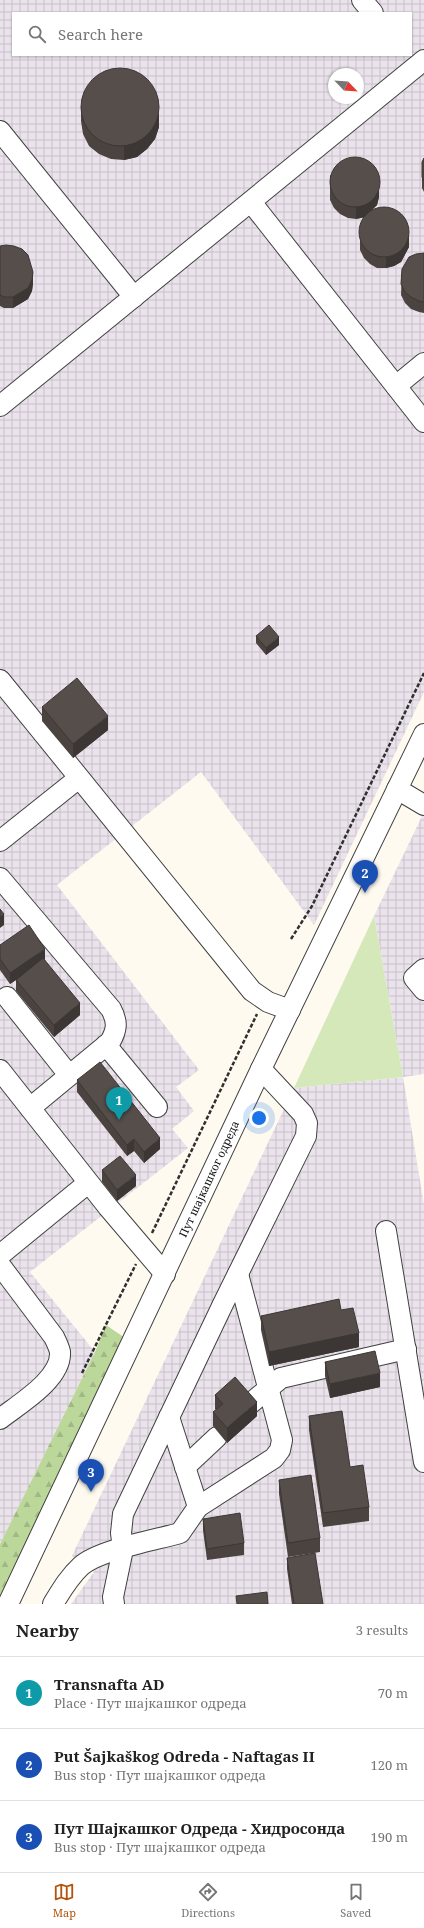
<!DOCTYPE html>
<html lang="en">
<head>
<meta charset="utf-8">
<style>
  body { margin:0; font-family:"Noto Serif",serif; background:#f6f6f6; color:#222 }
  .compass { position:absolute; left:328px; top:68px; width:36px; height:36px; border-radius:50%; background:#fff; box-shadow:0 1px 3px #0004; rotate:115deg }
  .you { position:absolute; left:259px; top:1118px; width:14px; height:14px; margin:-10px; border:3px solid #fff; border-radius:50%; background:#1a73e8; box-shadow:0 0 0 6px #1a73e833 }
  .badge { display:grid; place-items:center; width:26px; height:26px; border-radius:50%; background:#b45309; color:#fff; font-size:13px; font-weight:700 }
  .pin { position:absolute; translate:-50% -33px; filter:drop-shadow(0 1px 2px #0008) }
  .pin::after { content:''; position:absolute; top:21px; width:14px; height:12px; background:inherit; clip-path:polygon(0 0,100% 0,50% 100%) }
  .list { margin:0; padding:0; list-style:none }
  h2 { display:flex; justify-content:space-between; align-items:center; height:52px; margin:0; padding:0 16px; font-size:17px }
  h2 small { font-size:13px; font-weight:400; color:#767676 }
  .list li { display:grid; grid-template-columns:26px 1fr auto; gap:12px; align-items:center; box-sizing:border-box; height:72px; padding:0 16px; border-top:1px solid #e0e0e0 }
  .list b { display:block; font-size:15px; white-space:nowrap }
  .list p { margin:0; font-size:13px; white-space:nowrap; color:#767676 }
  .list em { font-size:13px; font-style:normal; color:#767676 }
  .icon { flex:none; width:22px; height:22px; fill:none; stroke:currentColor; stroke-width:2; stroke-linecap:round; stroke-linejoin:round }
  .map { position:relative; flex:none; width:424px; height:1604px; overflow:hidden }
  .search { position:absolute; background:#fff; box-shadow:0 1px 3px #0004; left:12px; right:12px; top:12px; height:44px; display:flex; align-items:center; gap:10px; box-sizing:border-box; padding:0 14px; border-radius:0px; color:#767676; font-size:15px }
  .sheet { height:268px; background:#fff }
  nav { display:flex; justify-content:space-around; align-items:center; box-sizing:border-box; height:56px; border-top:1px solid #e0e0e0; background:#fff; font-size:11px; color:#767676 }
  nav a { display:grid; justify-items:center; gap:2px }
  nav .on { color:#b45309 }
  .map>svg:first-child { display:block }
  .industrial { fill:url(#industrial-grid); fill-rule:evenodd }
  .grass { fill:#d5e8ba }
  .forest { fill:url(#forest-firs) }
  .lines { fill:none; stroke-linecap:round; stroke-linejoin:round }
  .minor-casing { stroke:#414141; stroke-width:22 }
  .path { stroke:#303030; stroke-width:2.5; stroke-dasharray:4 2; stroke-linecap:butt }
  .minor { stroke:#fff; stroke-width:20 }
  .wall { fill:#4a4340 }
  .shaded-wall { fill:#3c3734 }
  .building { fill:#564e4b; stroke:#3c3734 }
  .labels { text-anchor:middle; stroke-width:4; stroke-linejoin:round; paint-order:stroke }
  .street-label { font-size:11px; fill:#0e0e0e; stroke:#fff }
</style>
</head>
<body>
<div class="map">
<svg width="424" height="1604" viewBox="0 0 424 1604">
  <defs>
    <pattern id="industrial-grid" width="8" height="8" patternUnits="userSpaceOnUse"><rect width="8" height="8" fill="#eae3ec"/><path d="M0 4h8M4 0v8" fill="none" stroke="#c8c2c9"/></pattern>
    <pattern id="forest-firs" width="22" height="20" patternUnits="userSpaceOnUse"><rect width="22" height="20" fill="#bbd89a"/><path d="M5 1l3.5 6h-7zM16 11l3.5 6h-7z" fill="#a0b884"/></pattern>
  </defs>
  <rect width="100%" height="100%" fill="#fefaef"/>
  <g class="industrial">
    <path d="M0 0H424V692L314 925 201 772 57 885 199 1070 176 1087 194 1111 172 1129 188 1148 30 1272 95 1352 0 1544ZM13 13H411V55H13ZM334 74H358V98H334Z"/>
    <polygon points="424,812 424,1074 403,1077 424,1205 424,1604 71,1604 94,1572 72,1556 294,1088 403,1077 374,916"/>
  </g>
  <polygon class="grass" points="374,916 403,1077 294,1088"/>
  <polygon class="forest" points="106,1325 128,1340 0,1598 0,1544 95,1352"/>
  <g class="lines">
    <defs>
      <g id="minor">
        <polyline points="362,0 373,13"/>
        <polyline points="0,131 134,297"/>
        <polyline points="251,202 424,422"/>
        <polyline points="396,386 424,363"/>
        <polyline points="0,406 424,60"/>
        <polyline points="0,680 252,991 268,1002 290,1010"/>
        <polyline points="397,789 424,805"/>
        <polyline points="0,841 79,778"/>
        <path d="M0 878 111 1009C118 1022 117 1030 110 1042L30 1108"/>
        <polyline points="424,969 414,978 424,990"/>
        <polyline points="7,997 69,1075"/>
        <polyline points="106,1045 157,1107"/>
        <polyline points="0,1070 108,1207 165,1274"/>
        <polyline points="386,1231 424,1462"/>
        <polyline points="0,1255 88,1183"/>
        <path d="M0 1265 54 1337C56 1341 59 1347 60 1352 62 1379 19 1404 0 1419"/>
        <polyline points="251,1403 281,1378 406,1349"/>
        <polyline points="169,1417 198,1507"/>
        <polyline points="185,1467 217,1437"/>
        <polyline points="8,1604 261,1069 424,734"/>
        <path d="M53 1604C61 1591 69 1577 81 1566 99 1550 155 1540 180 1533L198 1507 274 1458 280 1450 282 1440 238 1274"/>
        <polyline points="114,1604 113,1597 123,1549 121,1533 123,1514 223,1304 306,1136 307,1123 303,1114 261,1069"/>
      </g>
    </defs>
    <use href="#minor" class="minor-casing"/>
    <g class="path">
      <polyline points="291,939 312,906 424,673"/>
      <polyline points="152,1233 257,1014"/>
      <polyline points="82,1373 136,1264"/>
    </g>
    <use href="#minor" class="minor"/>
  </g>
  <g class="wall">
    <polygon points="81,107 159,127 155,139 147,149 137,157 124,160 111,159 99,154 89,146 83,134 81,121"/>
    <polygon points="424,158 424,192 422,188 422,162"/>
    <polygon points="330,175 379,197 377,205 365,217 356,219 348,218 340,214 334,208 330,200"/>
    <polygon points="360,225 409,247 401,262 394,266 386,268 377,268 370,264 364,258 360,250"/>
    <polygon points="0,246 33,283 32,291 28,299 13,308 4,308 0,306"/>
    <polygon points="424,253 424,313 419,312 411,309 405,303 401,295 402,269"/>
    <polygon points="256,636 279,645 266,655 256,643"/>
    <polygon points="42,707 108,730 73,758 42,721"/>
    <polygon points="0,945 45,960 80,1015 54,1037 16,991 16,980 10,984 0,970"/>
    <polygon points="77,1080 160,1149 144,1163 134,1151 127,1156 77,1092"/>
    <polygon points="102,1170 136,1186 117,1201 102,1182"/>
    <polygon points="341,1310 359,1347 269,1366 261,1330 261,1316"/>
    <polygon points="325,1362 380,1387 330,1398 325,1376"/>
    <polygon points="215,1395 257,1416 227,1443 213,1426 213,1412 216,1410 215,1409"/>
    <polygon points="309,1416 350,1467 369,1507 369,1521 323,1527 309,1430"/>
    <polygon points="279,1480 320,1538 320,1552 288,1557 279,1494"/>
    <polygon points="203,1519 244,1543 244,1555 207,1560 203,1530"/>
    <polygon points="287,1558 323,1604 292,1604 287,1569"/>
  </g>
  <g class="shaded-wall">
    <polygon points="159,113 159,127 155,139 147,149 137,157 124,160 124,146"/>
    <polygon points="379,186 379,197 377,205 365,217 356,219 356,207"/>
    <polygon points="409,235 409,247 401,262 394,266 386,268 386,257"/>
    <polygon points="33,272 33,283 32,291 28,299 13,308 13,297"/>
    <polygon points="279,637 279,645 266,655 266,648"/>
    <polygon points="108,716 108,730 73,758 73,744"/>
    <polygon points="4,914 4,925 0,928 0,917"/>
    <polygon points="45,949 45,960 10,984 10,973"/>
    <polygon points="80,1003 80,1015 54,1037 54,1025"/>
    <polygon points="160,1138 160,1149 144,1163 144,1152"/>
    <polygon points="134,1139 134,1151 127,1156 127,1145"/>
    <polygon points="136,1175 136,1186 117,1201 117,1190"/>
    <polygon points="359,1333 359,1347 269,1366 269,1352"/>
    <polygon points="380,1373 380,1387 330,1398 330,1384"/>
    <polygon points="257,1402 257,1416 227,1443 227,1428"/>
  </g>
  <g class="building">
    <circle cx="120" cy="107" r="39"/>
    <circle cx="355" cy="182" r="25"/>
    <polygon points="424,158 424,181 422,177 422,162"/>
    <circle cx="384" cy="232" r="25"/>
    <polygon points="6,245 14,246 22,249 28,255 33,272 32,280 28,288 13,297 4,297 0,295 0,246"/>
    <polygon points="424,253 424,302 419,301 411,297 405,292 401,284 402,269 409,257 416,254"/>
    <polygon points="269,625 279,637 266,648 256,636"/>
    <polygon points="77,678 108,716 73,744 42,707"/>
    <polygon points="0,909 4,914 0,917"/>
    <polygon points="29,925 45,949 10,973 0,959 0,945"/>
    <polygon points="43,958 80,1003 54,1025 16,980"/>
    <polygon points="100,1062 160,1138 144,1152 134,1139 127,1145 77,1080"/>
    <polygon points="120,1156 136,1175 117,1190 102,1170"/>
    <polygon points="339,1299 341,1310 353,1308 359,1333 269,1352 261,1316"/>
    <polygon points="375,1351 380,1373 330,1384 325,1362"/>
    <polygon points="235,1377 257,1402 227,1428 213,1412 223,1404 215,1395"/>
    <polygon points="342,1411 350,1467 363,1465 369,1507 323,1513 309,1416"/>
    <polygon points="311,1475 320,1538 288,1543 279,1480"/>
    <polygon points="240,1513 244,1543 207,1549 203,1519"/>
    <polygon points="315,1553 323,1604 294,1604 287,1558"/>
    <polygon points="267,1592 268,1604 237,1604 236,1596"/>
  </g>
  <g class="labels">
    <g class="street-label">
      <text transform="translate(209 1179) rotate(-65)" y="4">Пут шајкашког одреда</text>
    </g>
  </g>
</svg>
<svg class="compass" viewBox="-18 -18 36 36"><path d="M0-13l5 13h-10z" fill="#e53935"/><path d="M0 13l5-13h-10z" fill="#767676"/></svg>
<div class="you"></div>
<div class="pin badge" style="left:119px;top:1120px;background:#0f9aa8">1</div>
<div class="pin badge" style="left:365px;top:893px;background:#1a4fb4">2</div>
<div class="pin badge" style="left:91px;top:1492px;background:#1a4fb4">3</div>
<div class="search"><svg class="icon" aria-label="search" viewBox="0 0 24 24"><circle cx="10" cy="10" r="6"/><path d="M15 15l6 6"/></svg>Search here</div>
</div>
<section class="sheet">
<h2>Nearby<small>3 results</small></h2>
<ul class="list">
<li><span class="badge" style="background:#0f9aa8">1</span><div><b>Transnafta AD</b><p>Place · Пут шајкашког одреда</p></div><em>70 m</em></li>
<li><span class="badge" style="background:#1a4fb4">2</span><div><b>Put Šajkaškog Odreda - Naftagas II</b><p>Bus stop · Пут шајкашког одреда</p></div><em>120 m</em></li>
<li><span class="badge" style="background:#1a4fb4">3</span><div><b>Пут Шајкашког Одреда - Хидросонда</b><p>Bus stop · Пут шајкашког одреда</p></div><em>190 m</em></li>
</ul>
</section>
<nav>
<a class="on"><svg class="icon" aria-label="map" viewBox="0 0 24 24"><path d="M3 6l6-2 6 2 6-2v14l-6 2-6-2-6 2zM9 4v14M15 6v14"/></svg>Map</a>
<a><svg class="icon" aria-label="directions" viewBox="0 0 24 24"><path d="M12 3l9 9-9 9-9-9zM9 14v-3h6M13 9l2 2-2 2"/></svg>Directions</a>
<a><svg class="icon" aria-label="saved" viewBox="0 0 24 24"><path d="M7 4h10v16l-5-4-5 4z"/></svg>Saved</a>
</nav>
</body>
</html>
